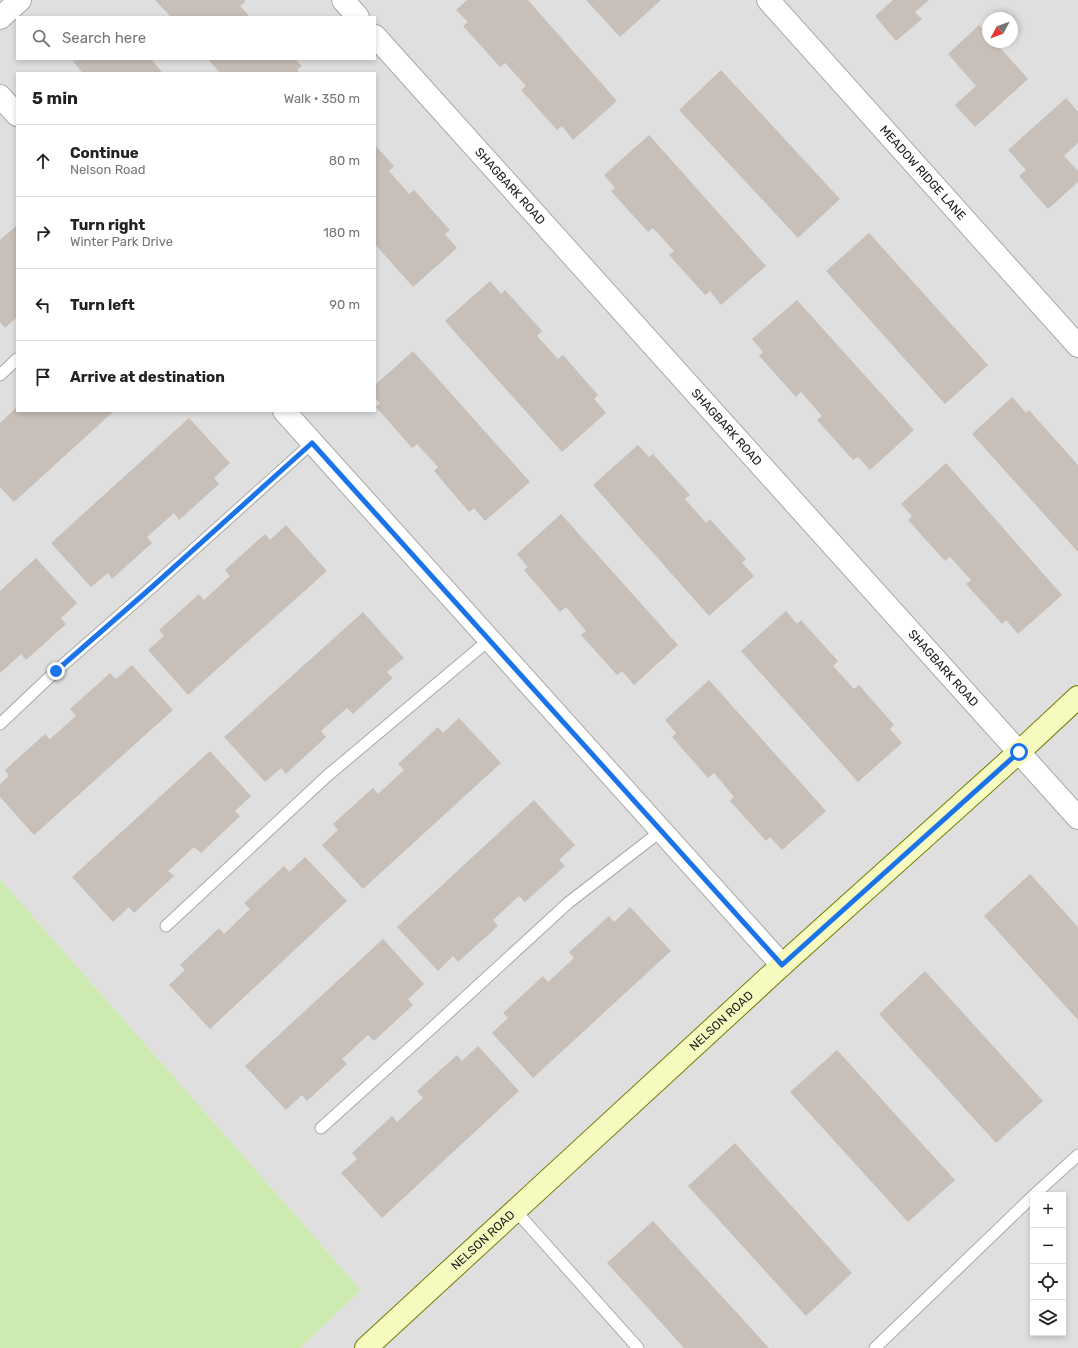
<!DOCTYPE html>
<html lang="en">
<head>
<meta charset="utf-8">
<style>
  body { margin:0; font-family:Rubik,sans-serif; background:#f6f6f6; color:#222 }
  .controls { position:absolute; right:12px; bottom:12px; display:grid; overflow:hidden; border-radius:0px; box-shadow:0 2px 6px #0003 }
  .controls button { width:36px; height:36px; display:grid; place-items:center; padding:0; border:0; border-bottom:1px solid #e0e0e0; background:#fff; color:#222; font:20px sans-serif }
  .compass { position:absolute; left:982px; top:12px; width:36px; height:36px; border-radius:50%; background:#fff; box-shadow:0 2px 6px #0003; rotate:229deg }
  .stop { position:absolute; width:12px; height:12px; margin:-9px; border:3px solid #1a73e8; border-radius:50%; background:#fff }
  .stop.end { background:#1a73e8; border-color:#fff; box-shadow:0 1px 4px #0008 }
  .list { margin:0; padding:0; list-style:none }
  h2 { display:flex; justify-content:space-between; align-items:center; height:52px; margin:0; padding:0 16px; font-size:17px }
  h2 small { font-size:13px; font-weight:400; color:#767676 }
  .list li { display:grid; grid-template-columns:26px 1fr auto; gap:12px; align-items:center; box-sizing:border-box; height:72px; padding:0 16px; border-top:1px solid #e0e0e0 }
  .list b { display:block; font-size:15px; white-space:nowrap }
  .list p { margin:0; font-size:13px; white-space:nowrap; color:#767676 }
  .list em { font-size:13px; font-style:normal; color:#767676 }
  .icon { flex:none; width:22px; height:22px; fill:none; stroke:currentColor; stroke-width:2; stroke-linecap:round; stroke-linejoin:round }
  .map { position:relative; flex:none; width:1078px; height:1348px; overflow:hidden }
  .search { position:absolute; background:#fff; box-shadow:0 2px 6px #0003; left:16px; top:16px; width:360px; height:44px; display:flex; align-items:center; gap:10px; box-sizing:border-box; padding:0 14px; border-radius:0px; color:#767676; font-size:15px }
  .panel { position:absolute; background:#fff; box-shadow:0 2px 6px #0003; left:16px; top:72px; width:360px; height:340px; border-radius:0px }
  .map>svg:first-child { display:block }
  .residential { fill:#e0dfdf; fill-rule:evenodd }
  .grass { fill:#cdebb0 }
  .building { fill:#c7bfb8 }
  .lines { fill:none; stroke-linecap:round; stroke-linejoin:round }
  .lane-casing { stroke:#a9a9a9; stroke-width:13 }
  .street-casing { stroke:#a9a9a9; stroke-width:24 }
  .secondary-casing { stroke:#707d05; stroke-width:24 }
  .lane { stroke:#fff; stroke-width:11 }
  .street { stroke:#fff; stroke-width:22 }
  .secondary { stroke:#f7fabf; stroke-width:22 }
  .route { stroke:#1a73e8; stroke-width:5 }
  .labels { text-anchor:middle; stroke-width:4; stroke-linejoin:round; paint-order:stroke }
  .street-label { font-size:12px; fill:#222; stroke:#fff }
</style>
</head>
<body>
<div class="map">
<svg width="1078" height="1348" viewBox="0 0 1078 1348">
  <rect width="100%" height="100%" fill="#f2efe9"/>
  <path class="residential" d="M0 0H1078V1348H300L361 1290 0 879ZM17 17H375V59H17ZM988 18H1012V42H988ZM17 73H375V411H17ZM1033 1195H1063V1333H1033Z"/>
  <polygon class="grass" points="0,879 361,1290 300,1348 0,1348"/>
  <g class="building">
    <polygon points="155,0 244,0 245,2 240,6 250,17 171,17"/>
    <polygon points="467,0 528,0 617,101 573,140 562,126 557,130 521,90 526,86 505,63 500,67 463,26 468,22 456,10"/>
    <polygon points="586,0 661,0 620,37"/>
    <polygon points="893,0 929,0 915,12 922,19 896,41 875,16"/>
    <polygon points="979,25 988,35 988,42 995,42 1028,79 975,127 955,105 976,86 948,54"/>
    <polygon points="76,59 151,59 163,73 83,73 73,62"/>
    <polygon points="208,59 295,59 302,66 297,70 300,73 220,73"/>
    <polygon points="721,70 840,199 798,238 679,110"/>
    <polygon points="1066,98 1078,112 1078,143 1064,156 1078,171 1078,182 1048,209 1019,176 1026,170 1008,150"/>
    <polygon points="649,135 766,266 721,305 710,291 705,295 669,255 674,251 653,228 648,232 611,191 615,188 604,175"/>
    <polygon points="375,145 394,166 389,171 409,194 414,190 450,230 445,234 457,248 413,287 375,244"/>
    <polygon points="16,226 17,228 17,317 5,328 0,322 0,240"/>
    <polygon points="869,233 988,365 945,404 826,271"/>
    <polygon points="490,281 501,294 505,290 542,331 537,336 558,359 563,355 598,395 594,399 606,413 562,452 445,321"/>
    <polygon points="797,300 914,430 870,470 858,457 853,460 817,420 822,416 801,392 796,397 759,356 763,352 752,339"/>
    <polygon points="413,351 530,482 485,521 474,508 469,512 434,471 438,467 417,444 412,448 376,407 380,403 375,398 375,385"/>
    <polygon points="1012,397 1026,413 1029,410 1078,465 1078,552 972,434"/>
    <polygon points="17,407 17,411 114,411 14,502 0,487 0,423"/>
    <polygon points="189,418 230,463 214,478 219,484 179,520 174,513 147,537 152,543 112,579 108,573 91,587 51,543"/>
    <polygon points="638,445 649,457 653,454 690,495 685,499 706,523 710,519 746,559 742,563 754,576 709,616 593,485"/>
    <polygon points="946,463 1062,595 1018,634 1006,620 1002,624 966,584 971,580 950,557 945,561 908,520 912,516 901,504"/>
    <polygon points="561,514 678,645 634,685 622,671 617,675 581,635 586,631 566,607 560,612 524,570 528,567 517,554"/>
    <polygon points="286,525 327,571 188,695 148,650 164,636 159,630 199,594 204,600 230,576 225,570 265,534 270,540"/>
    <polygon points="36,558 77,603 61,618 66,624 26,660 21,654 0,673 0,591"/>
    <polygon points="786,611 797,624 801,620 838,661 833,666 854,689 859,685 894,725 890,729 902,743 858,782 741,651"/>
    <polygon points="363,612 404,658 387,672 393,678 353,714 347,708 321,731 326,737 286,774 281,768 265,782 224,737"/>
    <polygon points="132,665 173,710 34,835 0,797 0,784 9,776 5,770 45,734 50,739 76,716 70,709 110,673 116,679"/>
    <polygon points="709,680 826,811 782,850 770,837 766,841 730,801 734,797 714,773 708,778 672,737 676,733 665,720"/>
    <polygon points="459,718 501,763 363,889 322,845 338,830 333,824 373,788 378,794 404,770 398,764 438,727 443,733"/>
    <polygon points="210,751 251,796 235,811 240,816 201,853 194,847 168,871 174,876 134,913 129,907 113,922 72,877"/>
    <polygon points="534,800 575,845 559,860 565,866 525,902 519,896 493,920 498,926 458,962 453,956 438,971 397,927"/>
    <polygon points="305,857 347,901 210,1029 169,985 185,970 180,965 219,928 224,934 250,909 244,903 284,866 289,872"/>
    <polygon points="1030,874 1078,927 1078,1020 984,916"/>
    <polygon points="630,907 671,951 533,1078 492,1033 508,1018 503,1013 543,976 548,982 574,958 569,952 609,916 614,922"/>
    <polygon points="383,939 424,984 408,999 413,1005 374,1041 368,1035 342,1059 347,1064 307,1101 302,1095 286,1110 245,1066"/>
    <polygon points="925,971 1043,1101 996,1143 879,1014"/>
    <polygon points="478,1046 519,1091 382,1218 341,1173 357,1159 352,1153 392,1116 397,1122 423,1098 417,1091 457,1055 462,1061"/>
    <polygon points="837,1050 955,1180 908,1222 790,1092"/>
    <polygon points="735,1143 852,1273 806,1316 688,1186"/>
    <polygon points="653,1221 769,1348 684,1348 607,1263"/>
  </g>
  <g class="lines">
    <defs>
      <g id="lane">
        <polyline points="0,375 17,359"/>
        <polyline points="0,724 56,671 152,587 312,443"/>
        <polyline points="166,926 327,776 489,640"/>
        <polyline points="321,1128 433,1027 568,903 661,831"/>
        <polyline points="1034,1195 1078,1155"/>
        <polyline points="515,1210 638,1348"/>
        <polyline points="875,1348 1033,1196"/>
      </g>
      <g id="street">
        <polyline points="343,0 358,17"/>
        <path id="s1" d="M768 0 1078 346"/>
        <polyline points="0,18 20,0"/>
        <path id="s2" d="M375 36 1078 818"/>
        <polyline points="0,96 17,115"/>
        <polyline points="284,411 782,965"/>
      </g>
      <g id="secondary">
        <path id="s3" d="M366 1348 782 965 1019 752 1078 697"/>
      </g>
    </defs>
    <use href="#lane" class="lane-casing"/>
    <use href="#street" class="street-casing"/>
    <use href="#secondary" class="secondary-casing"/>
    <use href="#lane" class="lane"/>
    <use href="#street" class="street"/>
    <use href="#secondary" class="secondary"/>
  </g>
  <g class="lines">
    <polyline class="route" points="56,671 152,587 312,443 782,965 1019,752"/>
  </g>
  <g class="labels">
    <g class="street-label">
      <text dy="4" stroke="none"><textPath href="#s1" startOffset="232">MEADOW RIDGE LANE</textPath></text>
      <text dy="4" stroke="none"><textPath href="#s2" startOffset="202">SHAGBARK ROAD</textPath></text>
      <text dy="4" stroke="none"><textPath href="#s2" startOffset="526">SHAGBARK ROAD</textPath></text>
      <text dy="4" stroke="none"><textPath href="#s2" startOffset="850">SHAGBARK ROAD</textPath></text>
      <text dy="4" stroke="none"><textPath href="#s3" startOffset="483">NELSON ROAD</textPath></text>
      <text dy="4" stroke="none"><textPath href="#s3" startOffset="159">NELSON ROAD</textPath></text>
    </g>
  </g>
</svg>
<div class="controls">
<button>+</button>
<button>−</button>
<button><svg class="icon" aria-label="locate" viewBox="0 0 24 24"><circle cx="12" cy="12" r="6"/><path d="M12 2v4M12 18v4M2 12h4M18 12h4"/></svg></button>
<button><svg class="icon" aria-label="layers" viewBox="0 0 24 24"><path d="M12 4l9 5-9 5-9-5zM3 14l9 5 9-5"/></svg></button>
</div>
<svg class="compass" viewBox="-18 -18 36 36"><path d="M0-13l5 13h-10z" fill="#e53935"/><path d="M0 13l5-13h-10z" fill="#767676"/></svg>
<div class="stop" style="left:1019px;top:752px"></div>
<div class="stop end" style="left:56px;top:671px"></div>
<div class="search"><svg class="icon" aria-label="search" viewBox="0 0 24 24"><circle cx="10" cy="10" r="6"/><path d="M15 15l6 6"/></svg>Search here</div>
<section class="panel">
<h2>5 min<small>Walk · 350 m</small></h2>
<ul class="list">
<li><svg class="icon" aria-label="ahead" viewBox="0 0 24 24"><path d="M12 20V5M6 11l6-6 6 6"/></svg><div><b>Continue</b><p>Nelson Road</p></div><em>80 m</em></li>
<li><svg class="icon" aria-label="right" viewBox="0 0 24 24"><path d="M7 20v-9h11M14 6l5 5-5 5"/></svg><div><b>Turn right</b><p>Winter Park Drive</p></div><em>180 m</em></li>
<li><svg class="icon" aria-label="left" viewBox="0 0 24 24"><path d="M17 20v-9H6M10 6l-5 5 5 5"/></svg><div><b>Turn left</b></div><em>90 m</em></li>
<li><svg class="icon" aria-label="arrive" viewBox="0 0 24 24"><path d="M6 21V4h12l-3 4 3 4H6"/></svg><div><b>Arrive at destination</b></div></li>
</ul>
</section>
</div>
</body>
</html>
